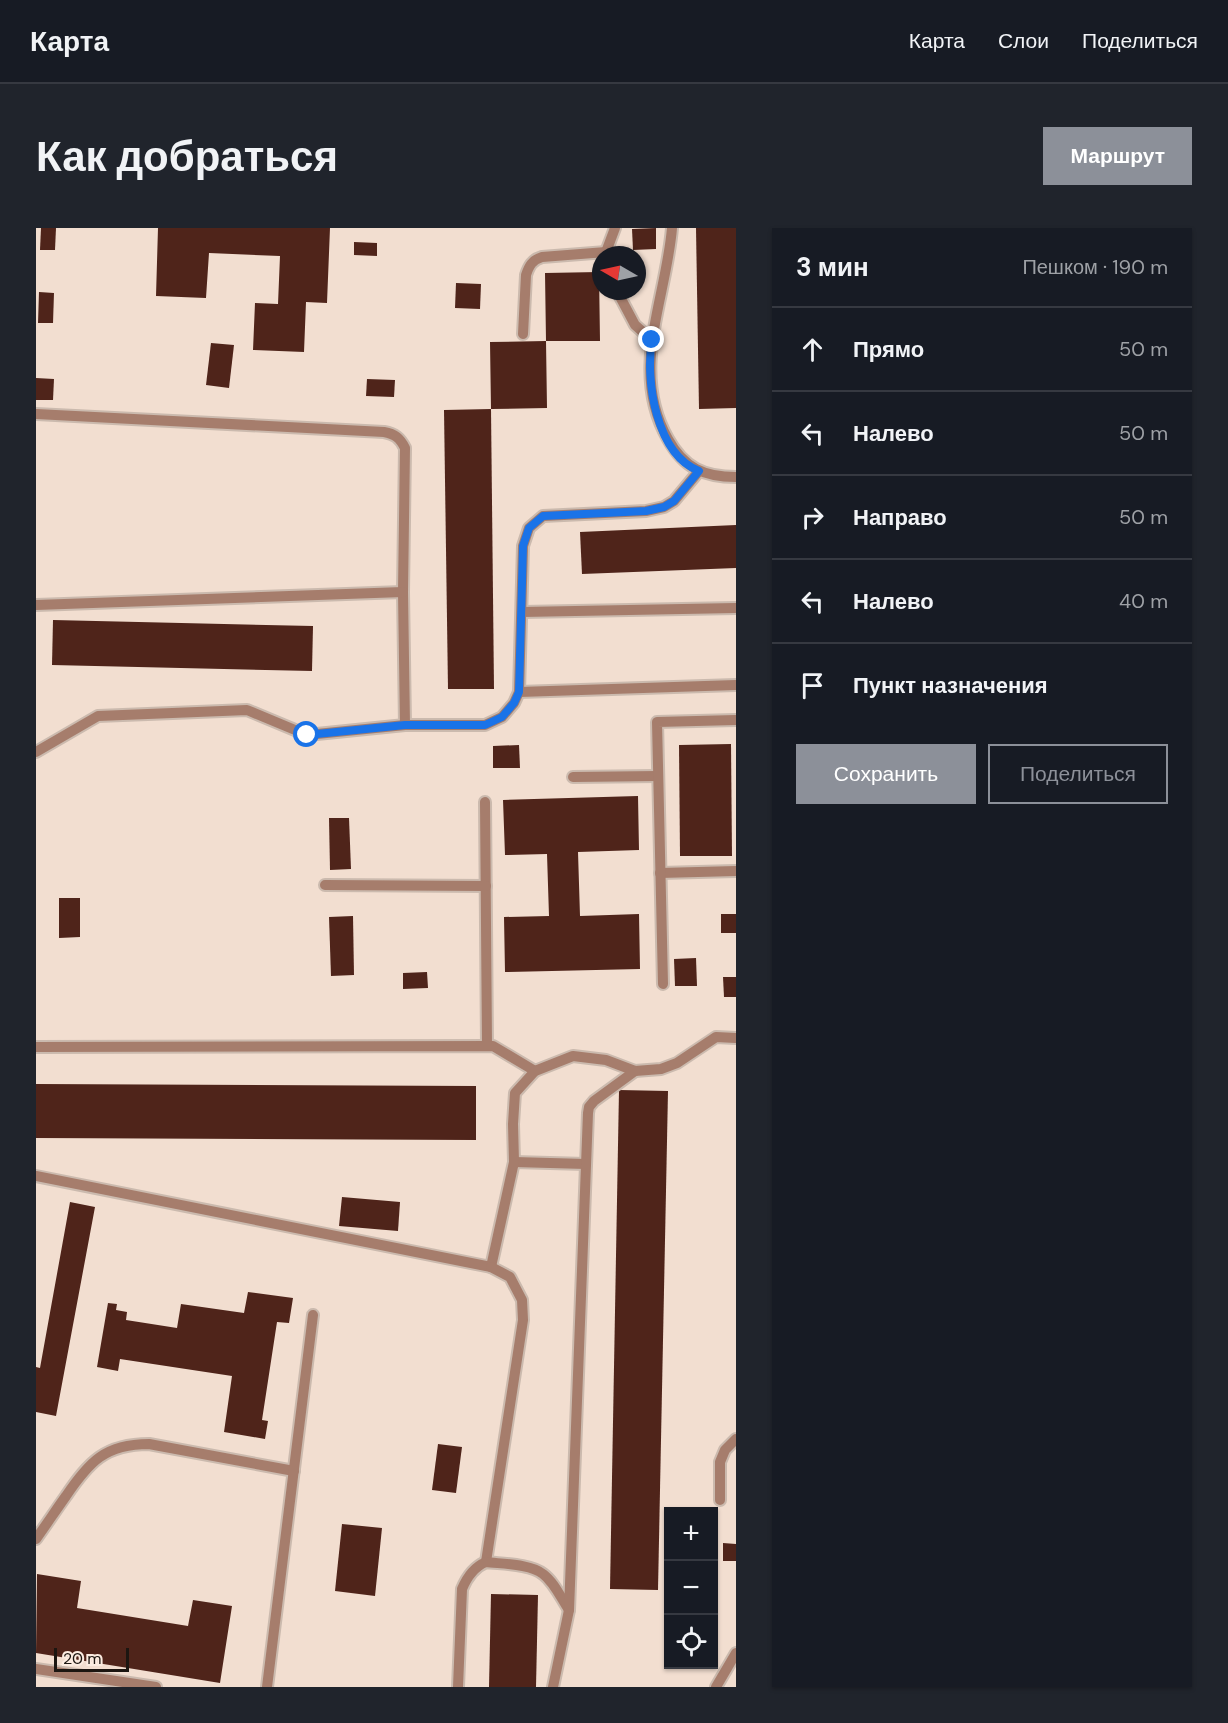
<!DOCTYPE html>
<html lang="ru">
<head>
<meta charset="utf-8">
<style>
  body { margin:0; font-family:"DM Sans",sans-serif; background:#20242c; color:#f1f3f6 }
  .controls { position:absolute; right:18px; bottom:18px; display:grid; overflow:hidden; border-radius:0px; box-shadow:0 2px 4px #0004 }
  .controls button { width:54px; height:54px; display:grid; place-items:center; padding:0; border:0; border-bottom:2px solid #363941; background:#171b24; color:#f1f3f6; font:30px sans-serif }
  .compass { position:absolute; left:556px; top:18px; width:54px; height:54px; border-radius:50%; background:#171b24; box-shadow:0 2px 4px #0004; rotate:279deg }
  .scale { position:absolute; left:18px; bottom:15px; width:75px; box-sizing:border-box; padding-left:6px; border:3px solid #1c1611; border-top:0; font-size:16px; line-height:21px; white-space:nowrap; color:#1c1611; -webkit-text-stroke:4px #fcece1; paint-order:stroke }
  .stop { position:absolute; width:18px; height:18px; margin:-14px; border:4px solid #1a73e8; border-radius:50%; background:#fff }
  .stop.end { background:#1a73e8; border-color:#fff; box-shadow:0 2px 6px #0008 }
  .list { margin:0; padding:0; list-style:none }
  h2 { display:flex; justify-content:space-between; align-items:center; height:78px; margin:0; padding:0 24px; font-size:26px }
  h2 small { font-size:20px; font-weight:400; color:#9ea1a6 }
  .list li { display:grid; grid-template-columns:39px 1fr auto; gap:18px; align-items:center; box-sizing:border-box; height:84px; padding:0 24px; border-top:2px solid #363941 }
  .list b { display:block; font-size:22px; white-space:nowrap }
  .list em { font-size:20px; font-style:normal; color:#9ea1a6 }
  .actions { display:flex; gap:12px; padding:18px 24px }
  .actions a { flex:1; padding:14px 0; border:2px solid #8c9099; border-radius:0px; text-align:center; font-size:21px; color:#8c9099 }
  .actions .main { background:#8c9099; color:#fff }
  .icon { flex:none; width:33px; height:33px; fill:none; stroke:currentColor; stroke-width:2; stroke-linecap:round; stroke-linejoin:round }
  .map { position:relative; flex:none; width:700px; height:1459px; overflow:hidden; border-radius:0px }
  header { display:flex; align-items:center; gap:36px; box-sizing:border-box; height:84px; padding:0 30px; background:#171b24; border-bottom:2px solid #363941 }
  header strong { font-size:28px }
  nav { display:flex; gap:33px; margin-inline-start:auto; font-size:21px }
  .intro { display:flex; align-items:center; justify-content:space-between; box-sizing:border-box; height:144px; padding:0 36px }
  h1 { margin:0; font-size:42px }
  .button { padding:15px 27px; border-radius:0px; background:#8c9099; color:#fff; font-size:21px; font-weight:700 }
  main { display:flex; gap:36px; padding:0 36px }
  aside { flex:1; background:#171b24; border-radius:0px; box-shadow:0 2px 4px #0004 }
  .map>svg:first-child { display:block }
  .building { fill:#4f241a }
  .lines { fill:none; stroke-linecap:round; stroke-linejoin:round }
  .service-casing { stroke:#cbbaae; stroke-width:14 }
  .service { stroke:#a67d6c; stroke-width:10 }
  .route { stroke:#1a73e8; stroke-width:8 }
</style>
</head>
<body>
<header>
<strong>Карта</strong>
<nav><a>Карта</a><a>Слои</a><a>Поделиться</a></nav>
</header>
<div class="intro"><h1>Как добраться</h1><a class="button">Маршрут</a></div>
<main>
<div class="map">
<svg width="700" height="1459" viewBox="0 0 700 1459">
  <rect width="100%" height="100%" fill="#f2ded0"/>
  <g class="building">
    <polygon points="5,0 20,0 19,22 4,22"/>
    <polygon points="122,0 294,0 291,75 270,74 268,124 217,122 219,75 242,76 244,28 173,25 170,70 120,68"/>
    <polygon points="620,0 620,21 597,22 596,1"/>
    <polygon points="660,0 700,0 700,180 663,181"/>
    <polygon points="318,14 341,15 341,28 318,27"/>
    <polygon points="563,44 564,113 510,113 511,180 455,181 454,114 510,113 509,45"/>
    <polygon points="420,55 445,56 444,81 419,80"/>
    <polygon points="3,64 18,65 17,95 2,95"/>
    <polygon points="175,115 198,117 193,160 170,157"/>
    <polygon points="0,150 18,151 17,172 0,172"/>
    <polygon points="331,151 359,152 358,169 330,168"/>
    <polygon points="455,181 458,461 412,461 408,182"/>
    <polygon points="700,297 700,340 546,346 544,304"/>
    <polygon points="17,392 277,398 276,443 16,437"/>
    <polygon points="695,516 696,628 644,628 643,517"/>
    <polygon points="483,517 484,540 457,540 457,518"/>
    <polygon points="602,568 603,622 542,624 544,688 603,686 604,741 469,744 468,689 513,688 511,626 469,627 467,572"/>
    <polygon points="293,590 313,590 315,641 294,642"/>
    <polygon points="23,670 44,670 44,709 23,710"/>
    <rect x="685" y="686" width="15" height="19"/>
    <polygon points="317,688 318,747 295,748 293,689"/>
    <polygon points="660,730 661,758 639,758 638,731"/>
    <polygon points="391,744 392,760 367,761 367,745"/>
    <polygon points="687,749 700,749 700,769 688,769"/>
    <polygon points="0,856 440,858 440,912 0,910"/>
    <polygon points="583,862 632,863 622,1362 574,1361"/>
    <polygon points="306,969 364,974 362,1003 303,998"/>
    <polygon points="34,974 59,979 20,1188 0,1184 0,1139 4,1140"/>
    <polygon points="212,1064 257,1070 253,1095 241,1094 226,1192 232,1193 229,1211 188,1204 196,1148 84,1131 82,1143 61,1139 72,1075 81,1076 80,1082 91,1084 90,1092 141,1100 145,1076 208,1085"/>
    <polygon points="402,1216 426,1219 420,1265 396,1262"/>
    <polygon points="306,1296 346,1300 339,1368 299,1363"/>
    <polygon points="687,1315 700,1316 700,1333 687,1333"/>
    <polygon points="1,1346 45,1353 41,1380 152,1398 157,1372 196,1378 184,1455 0,1425"/>
    <polygon points="455,1366 502,1367 500,1459 453,1459"/>
  </g>
  <g class="lines">
    <defs>
      <g id="service">
        <path d="M636 0C630 72 593 143 632 211 648 240 668 249 700 249"/>
        <polyline points="571,27 570,24 579,0"/>
        <polyline points="581,63 599,97 616,112"/>
        <path d="M487 106 490 47C493 38 496 32 506 29L570 24"/>
        <path d="M0 186 348 204C359 206 364 210 369 220L367 364 369 497"/>
        <polyline points="0,377 367,364"/>
        <polyline points="486,384 700,380"/>
        <polyline points="483,464 700,457"/>
        <polyline points="0,524 62,488 211,482 271,507 369,497 449,497 466,489 478,475 483,464 487,318 493,300 507,288 610,283 628,279 638,273 663,243"/>
        <polyline points="537,549 622,548"/>
        <polyline points="449,574 451,818"/>
        <polyline points="624,645 700,643"/>
        <polyline points="289,657 450,658"/>
        <polyline points="627,756 621,494 700,492"/>
        <polyline points="0,819 457,818 499,843"/>
        <polyline points="478,934 550,936"/>
        <polyline points="0,948 455,1039 478,934 477,896 479,865 499,843 537,828 570,832 599,843 625,841 641,835 680,809 700,810"/>
        <polyline points="684,1272 684,1234 689,1222 700,1211"/>
        <path d="M0 1311C10 1297 20 1282 30 1268 53 1234 69 1216 113 1216L258 1243"/>
        <polyline points="450,1334 487,1092 486,1072 474,1049 455,1039"/>
        <polyline points="0,1441 120,1459"/>
        <polyline points="231,1459 277,1087"/>
        <path d="M422 1459 426 1361C431 1349 438 1339 450 1334 466 1336 495 1336 507 1346 518 1354 525 1370 533 1382"/>
        <polyline points="517,1459 533,1382 552,885 553,879 558,873 599,843"/>
        <polyline points="680,1459 700,1425"/>
      </g>
    </defs>
    <use href="#service" class="service-casing"/>
    <use href="#service" class="service"/>
  </g>
  <g class="lines">
    <path class="route" d="M271 507 369 497H449L466 489 478 475 483 464 487 318 493 300 507 288 610 283 628 279 638 273 663 243C620 226 609 152 616 112"/>
  </g>
</svg>
<div class="controls">
<button>+</button>
<button>−</button>
<button><svg class="icon" aria-label="locate" viewBox="0 0 24 24"><circle cx="12" cy="12" r="6"/><path d="M12 2v4M12 18v4M2 12h4M18 12h4"/></svg></button>
</div>
<svg class="compass" viewBox="-18 -18 36 36"><path d="M0-13l5 13h-10z" fill="#e53935"/><path d="M0 13l5-13h-10z" fill="#9ea1a6"/></svg>
<div class="scale">20 m</div>
<div class="stop" style="left:271px;top:507px"></div>
<div class="stop end" style="left:616px;top:112px"></div>
</div>
<aside>
<h2>3 мин<small>Пешком · 190 m</small></h2>
<ul class="list">
<li><svg class="icon" aria-label="ahead" viewBox="0 0 24 24"><path d="M12 20V5M6 11l6-6 6 6"/></svg><div><b>Прямо</b></div><em>50 m</em></li>
<li><svg class="icon" aria-label="left" viewBox="0 0 24 24"><path d="M17 20v-9H6M10 6l-5 5 5 5"/></svg><div><b>Налево</b></div><em>50 m</em></li>
<li><svg class="icon" aria-label="right" viewBox="0 0 24 24"><path d="M7 20v-9h11M14 6l5 5-5 5"/></svg><div><b>Направо</b></div><em>50 m</em></li>
<li><svg class="icon" aria-label="left" viewBox="0 0 24 24"><path d="M17 20v-9H6M10 6l-5 5 5 5"/></svg><div><b>Налево</b></div><em>40 m</em></li>
<li><svg class="icon" aria-label="arrive" viewBox="0 0 24 24"><path d="M6 21V4h12l-3 4 3 4H6"/></svg><div><b>Пункт назначения</b></div></li>
</ul>
<div class="actions"><a class="main">Сохранить</a><a>Поделиться</a></div>
</aside>
</main>
</body>
</html>
